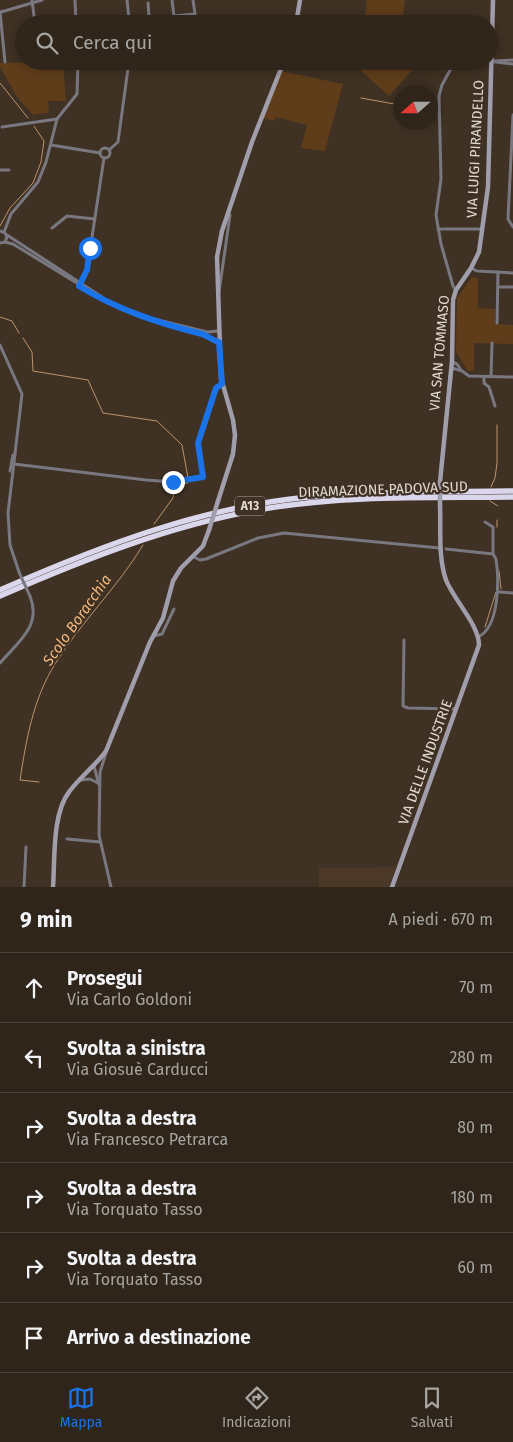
<!DOCTYPE html>
<html lang="it">
<head>
<meta charset="utf-8">
<style>
  body { margin:0; font-family:"Fira Sans",sans-serif; background:#3b3127; color:#f1f3f6 }
  .compass { position:absolute; left:393px; top:85px; width:45px; height:45px; border-radius:50%; background:#2f251a; box-shadow:0 2px 12px #0003; rotate:249deg }
  .stop { position:absolute; width:15px; height:15px; margin:-11px; border:4px solid #1a73e8; border-radius:50%; background:#fff }
  .stop.end { background:#1a73e8; border-color:#fff; box-shadow:0 1px 5px #0008 }
  .list { margin:0; padding:0; list-style:none }
  h2 { display:flex; justify-content:space-between; align-items:center; height:65px; margin:0; padding:0 20px; font-size:21px }
  h2 small { font-size:16px; font-weight:400; color:#a7a5a2 }
  .list li { display:grid; grid-template-columns:32px 1fr auto; gap:15px; align-items:center; box-sizing:border-box; height:70px; padding:0 20px; border-top:1px solid #4a4239 }
  .list b { display:block; font-size:19px; white-space:nowrap }
  .list p { margin:0; font-size:16px; white-space:nowrap; color:#a7a5a2 }
  .list em { font-size:16px; font-style:normal; color:#a7a5a2 }
  .icon { flex:none; width:28px; height:28px; fill:none; stroke:currentColor; stroke-width:2; stroke-linecap:round; stroke-linejoin:round }
  .map { position:relative; flex:none; width:513px; height:887px; overflow:hidden }
  .search { position:absolute; background:#2f251a; box-shadow:0 2px 12px #0003; left:15px; right:15px; top:15px; height:55px; display:flex; align-items:center; gap:12px; box-sizing:border-box; padding:0 18px; border-radius:28px; color:#a7a5a2; font-size:19px }
  .sheet { height:485px; background:#2f251a }
  nav { display:flex; justify-content:space-around; align-items:center; box-sizing:border-box; height:70px; border-top:1px solid #4a4239; background:#2f251a; font-size:14px; color:#a7a5a2 }
  nav a { display:grid; justify-items:center; gap:2px }
  nav .on { color:#1a73e8 }
  .map>svg:first-child { display:block }
  .built { fill:#4b3826 }
  .green { fill:#5f3d1a }
  .lines { fill:none; stroke-linecap:round; stroke-linejoin:round }
  .stream { stroke:#bc946c; stroke-width:1 }
  .street { stroke:#797881; stroke-width:3 }
  .secondary { stroke:#a19eac; stroke-width:4.5 }
  .highway { stroke:#dad6eb; stroke-width:5.5 }
  .street-bridge { stroke:#797881; stroke-width:3 }
  .secondary-bridge { stroke:#a19eac; stroke-width:4.5 }
  .route { stroke:#1a73e8; stroke-width:6 }
  .labels { text-anchor:middle; stroke-width:4.5; stroke-linejoin:round; paint-order:stroke }
  .shield { fill:#3f3123; stroke:#b1a79d; stroke-width:1 }
  .shield-label { font-size:12px; font-weight:bold; fill:#e2d9d1 }
  .street-label { font-size:14px; fill:#e2d9d1; stroke:#3f3123 }
  .water-label { font-size:15px; font-style:italic; fill:#f5b97f; stroke:#3f3123 }
</style>
</head>
<body>
<div class="map">
<svg width="513" height="887" viewBox="0 0 513 887">
  <rect width="100%" height="100%" fill="#3f3123"/>
  <polygon class="built" points="396,867 389,887 319,887 319,868"/>
  <g class="green">
    <polygon points="367,0 405,0 402,22 365,16"/>
    <polygon points="370,61 420,61 389,96 361,71"/>
    <polygon points="63,62 66,101 48,101 49,113 35,114 35,117 17,97 0,67 0,63"/>
    <polygon points="281,71 343,84 325,151 301,148 307,125 276,117 274,121 263,118"/>
    <polygon points="472,277 478,278 478,308 495,309 495,324 513,325 513,344 474,343 474,371 468,371 456,352 457,298"/>
  </g>
  <g class="lines">
    <g class="stream">
      <polyline points="0,83 28,118"/>
      <polyline points="361,98 400,105"/>
      <polyline points="430,111 437,112"/>
      <polyline points="0,226 10,208 33,183 41,162 44,141 34,126"/>
      <polyline points="0,317 12,321 19,333"/>
      <polyline points="23,338 32,352 33,371 88,380 103,413 157,421 182,445 188,478"/>
      <polyline points="491,487 495,478 497,463 497,425"/>
      <polyline points="490,501 498,506"/>
      <polyline points="497,520 497,527"/>
      <polyline points="154,524 173,498 175,485 188,483"/>
      <polyline points="499,571 501,589"/>
      <polyline points="485,627 496,592"/>
      <path d="M39 782 20 780C26 741 33 699 55 664 81 622 118 587 143 545"/>
    </g>
    <g class="street">
      <polyline points="32,0 35,24"/>
      <polyline points="75,0 76,24"/>
      <polyline points="127,0 129,19 149,16 148,3"/>
      <polyline points="172,0 174,16 195,14 193,0"/>
      <polyline points="0,12 5,62"/>
      <polyline points="1,12 42,0"/>
      <polyline points="38,61 38,63"/>
      <polyline points="455,61 442,85 439,96 441,179 436,215 441,244 453,286 456,290"/>
      <polyline points="487,61 513,64"/>
      <polyline points="491,61 513,60"/>
      <polyline points="513,115 508,219 513,227"/>
      <polyline points="2,127 57,119"/>
      <polyline points="51,145 100,153"/>
      <circle cx="105" cy="153" r="5"/>
      <polyline points="109,150 118,142 129,61"/>
      <polyline points="0,170 9,170"/>
      <polyline points="52,228 67,216 95,219"/>
      <polyline points="438,229 482,229"/>
      <polyline points="0,231 5,233 7,237 5,242 0,243"/>
      <polyline points="4,232 11,214 38,182 46,162 57,119 77,94 78,61"/>
      <polyline points="7,235 102,297"/>
      <polyline points="5,242 13,244 108,302 145,318 206,335 219,342"/>
      <polyline points="471,268 477,271 513,273"/>
      <polyline points="80,285 87,270 104,158"/>
      <polyline points="498,287 513,287"/>
      <polyline points="219,292 230,215 228,212"/>
      <polyline points="154,319 207,332 219,331"/>
      <polyline points="497,323 498,272"/>
      <polyline points="0,345 22,394 8,513 10,545 19,572"/>
      <polyline points="452,362 457,364 461,370"/>
      <polyline points="452,368 462,371 469,376 513,377"/>
      <polyline points="484,377 484,383 489,387 495,406"/>
      <polyline points="491,377 492,343"/>
      <polyline points="14,464 146,480 173,482 203,477 198,443 216,388 222,384"/>
      <polyline points="10,471 13,455 15,455"/>
      <polyline points="446,549 493,554"/>
      <polyline points="194,557 200,560 206,559 258,538 284,533 439,548"/>
      <polyline points="499,592 513,593"/>
      <polyline points="154,636 162,634 174,609"/>
      <path d="M478 637C500 627 499 578 496 559L493 554V527L485 522"/>
      <polyline points="404,640 403,706 408,708 456,709"/>
      <path d="M0 663C18 642 42 626 30 596"/>
      <polyline points="106,753 100,772 99,835 111,887"/>
      <polyline points="94,766 99,785"/>
      <polyline points="81,780 90,779 98,783"/>
      <polyline points="67,839 100,842"/>
      <polyline points="24,887 26,847"/>
    </g>
    <g class="secondary">
      <polyline points="296,24 300,0"/>
      <polyline points="440,482 452,361 453,300 456,290 471,268 479,252 488,187 493,0"/>
      <polyline points="218,501 233,454 235,435 233,420 221,378 217,257 222,231 252,142 284,61"/>
      <path d="M53 887C55 859 52 814 69 792 80 777 95 766 106 751L150 642 163 618 173 581 181 568 203 546 209 530"/>
      <path d="M392 887 479 645C479 625 454 600 446 580 438 557 441 530 440 506"/>
    </g>
    <g class="highway">
      <path d="M0 590C102 545 207 505 319 496 384 491 449 492 513 491"/>
      <path d="M0 596C85 559 171 525 263 509 345 495 430 498 513 497"/>
    </g>
    <polyline class="street-bridge" points="19,572 30,596"/>
    <g class="secondary-bridge">
      <polyline points="440,482 440,506"/>
      <polyline points="209,530 218,501"/>
    </g>
  </g>
  <g class="lines">
    <path class="route" d="M90 248 87 270 79 286C118 310 158 323 202 334 209 336 213 341 219 342L222 384 216 388 198 443 203 477 173 482"/>
  </g>
  <g class="labels">
    <rect class="shield" x="235" y="496.5" width="30" height="19" rx="4"/>
    <g class="shield-label">
      <text x="250" y="510">A13</text>
    </g>
    <g class="street-label">
      <text transform="translate(475 149) rotate(-87)" y="5">VIA LUIGI PIRANDELLO</text>
      <text transform="translate(439 353) rotate(-85)" y="5">VIA SAN TOMMASO</text>
      <text transform="translate(383 489) rotate(-2)" y="5">DIRAMAZIONE PADOVA SUD</text>
      <text transform="translate(425 762) rotate(-70)" y="5">VIA DELLE INDUSTRIE</text>
    </g>
    <g class="water-label">
      <text transform="translate(77 620) rotate(-55)" y="5">Scolo Boracchia</text>
    </g>
  </g>
</svg>
<svg class="compass" viewBox="-18 -18 36 36"><path d="M0-13l5 13h-10z" fill="#e53935"/><path d="M0 13l5-13h-10z" fill="#a7a5a2"/></svg>
<div class="stop" style="left:90px;top:248px"></div>
<div class="stop end" style="left:173px;top:482px"></div>
<div class="search"><svg class="icon" aria-label="search" viewBox="0 0 24 24"><circle cx="10" cy="10" r="6"/><path d="M15 15l6 6"/></svg>Cerca qui</div>
</div>
<section class="sheet">
<h2>9 min<small>A piedi · 670 m</small></h2>
<ul class="list">
<li><svg class="icon" aria-label="ahead" viewBox="0 0 24 24"><path d="M12 20V5M6 11l6-6 6 6"/></svg><div><b>Prosegui</b><p>Via Carlo Goldoni</p></div><em>70 m</em></li>
<li><svg class="icon" aria-label="left" viewBox="0 0 24 24"><path d="M17 20v-9H6M10 6l-5 5 5 5"/></svg><div><b>Svolta a sinistra</b><p>Via Giosuè Carducci</p></div><em>280 m</em></li>
<li><svg class="icon" aria-label="right" viewBox="0 0 24 24"><path d="M7 20v-9h11M14 6l5 5-5 5"/></svg><div><b>Svolta a destra</b><p>Via Francesco Petrarca</p></div><em>80 m</em></li>
<li><svg class="icon" aria-label="right" viewBox="0 0 24 24"><path d="M7 20v-9h11M14 6l5 5-5 5"/></svg><div><b>Svolta a destra</b><p>Via Torquato Tasso</p></div><em>180 m</em></li>
<li><svg class="icon" aria-label="right" viewBox="0 0 24 24"><path d="M7 20v-9h11M14 6l5 5-5 5"/></svg><div><b>Svolta a destra</b><p>Via Torquato Tasso</p></div><em>60 m</em></li>
<li><svg class="icon" aria-label="arrive" viewBox="0 0 24 24"><path d="M6 21V4h12l-3 4 3 4H6"/></svg><div><b>Arrivo a destinazione</b></div></li>
</ul>
</section>
<nav>
<a class="on"><svg class="icon" aria-label="map" viewBox="0 0 24 24"><path d="M3 6l6-2 6 2 6-2v14l-6 2-6-2-6 2zM9 4v14M15 6v14"/></svg>Mappa</a>
<a><svg class="icon" aria-label="directions" viewBox="0 0 24 24"><path d="M12 3l9 9-9 9-9-9zM9 14v-3h6M13 9l2 2-2 2"/></svg>Indicazioni</a>
<a><svg class="icon" aria-label="saved" viewBox="0 0 24 24"><path d="M7 4h10v16l-5-4-5 4z"/></svg>Salvati</a>
</nav>
</body>
</html>
